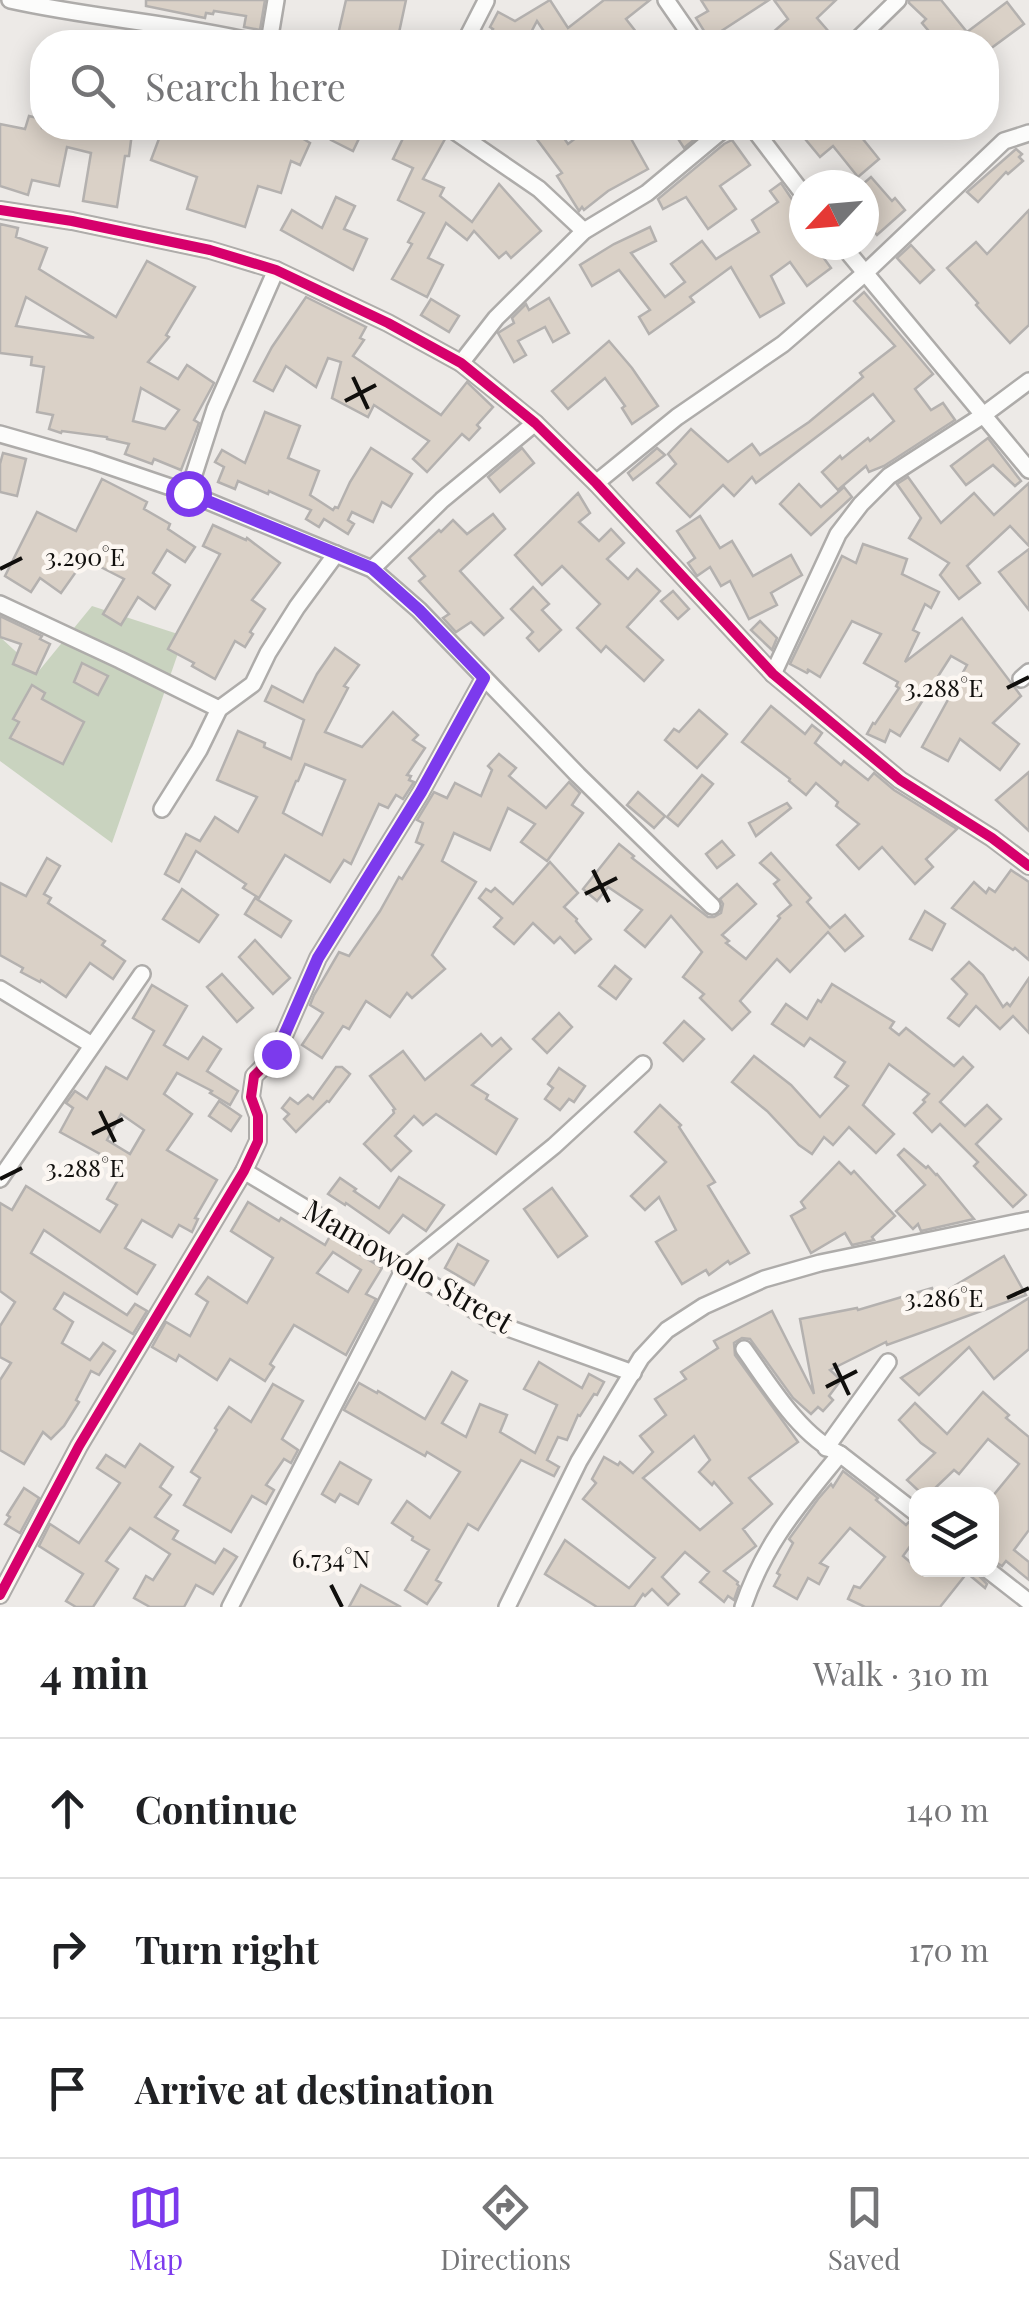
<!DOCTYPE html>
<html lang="en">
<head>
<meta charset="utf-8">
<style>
  body { margin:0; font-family:"Playfair Display",serif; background:#f2f2f2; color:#202124 }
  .controls { position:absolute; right:30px; bottom:30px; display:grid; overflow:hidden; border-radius:20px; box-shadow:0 5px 25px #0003 }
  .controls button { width:90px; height:90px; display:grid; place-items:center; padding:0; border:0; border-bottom:2px solid #e0e0e0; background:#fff; color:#202124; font:50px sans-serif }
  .compass { position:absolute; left:789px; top:170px; width:90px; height:90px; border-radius:50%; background:#fff; box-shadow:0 5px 25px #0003; rotate:244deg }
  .stop { position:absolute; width:30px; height:30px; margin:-22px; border:8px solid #7c3aed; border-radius:50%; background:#fff }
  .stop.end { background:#7c3aed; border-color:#fff; box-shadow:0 2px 10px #0008 }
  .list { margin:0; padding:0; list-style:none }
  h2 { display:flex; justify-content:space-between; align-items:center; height:130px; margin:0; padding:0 40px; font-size:42px }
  h2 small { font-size:32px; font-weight:400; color:#757577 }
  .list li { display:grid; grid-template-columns:65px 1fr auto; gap:30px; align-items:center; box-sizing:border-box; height:140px; padding:0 40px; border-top:2px solid #e0e0e0 }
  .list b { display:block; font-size:38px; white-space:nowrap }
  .list em { font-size:32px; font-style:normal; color:#757577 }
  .icon { flex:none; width:55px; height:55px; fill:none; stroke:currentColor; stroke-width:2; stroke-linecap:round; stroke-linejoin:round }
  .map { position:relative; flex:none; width:1029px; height:1607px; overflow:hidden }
  .search { position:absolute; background:#fff; box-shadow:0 5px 25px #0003; left:30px; right:30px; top:30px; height:110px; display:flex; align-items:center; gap:25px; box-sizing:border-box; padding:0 35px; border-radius:40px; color:#757577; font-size:38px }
  .sheet { height:550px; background:#fff }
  nav { display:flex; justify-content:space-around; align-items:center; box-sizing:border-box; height:140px; border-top:2px solid #e0e0e0; background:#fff; font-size:28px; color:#757577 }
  nav a { display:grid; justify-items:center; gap:5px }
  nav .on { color:#7c3aed }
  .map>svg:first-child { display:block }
  .green { fill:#c9d3bf }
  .building { fill:#dad1c7; stroke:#b4b1af; stroke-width:2.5; fill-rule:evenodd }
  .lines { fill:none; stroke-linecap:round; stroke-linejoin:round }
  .minor-casing { stroke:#aeacaa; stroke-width:20 }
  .minor { stroke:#fcfcfb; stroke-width:15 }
  .cycleway-casing { stroke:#fcf7f2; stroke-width:16 }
  .cycleway { stroke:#d6006c; stroke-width:10 }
  .route { stroke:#7c3aed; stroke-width:12 }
  .ticks { fill:none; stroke:#100f0d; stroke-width:4 }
  .labels { text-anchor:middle; stroke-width:9; stroke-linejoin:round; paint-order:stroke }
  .street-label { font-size:30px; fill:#100f0d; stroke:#fcf7f2 }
  .ticks-label { font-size:25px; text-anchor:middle; fill:#100f0d; stroke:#fcf7f2; stroke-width:9; stroke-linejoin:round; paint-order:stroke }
</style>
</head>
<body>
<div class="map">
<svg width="1029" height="1607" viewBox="0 0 1029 1607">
  <rect width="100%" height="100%" fill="#edeae7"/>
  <polygon class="green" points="92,606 184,636 112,843 0,761 0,637 38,672"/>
  <g class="building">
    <polygon points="146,0 265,0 260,30 244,27 246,16 214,11 213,14 206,13 205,18 146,6"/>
    <polygon points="346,0 406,0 397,42 350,42 337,39"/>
    <polygon points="550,0 568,28 604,0 650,0 626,19 644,42 563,42 560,37 551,42 537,21 526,42 484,42 493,29 490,27 498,12 515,21"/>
    <polygon points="701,0 769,0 709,39 696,18 708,11"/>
    <polygon points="774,0 836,0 817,18 830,33 819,42 801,42 795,36 787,42 762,42 788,19"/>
    <polygon points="909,0 941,0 967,32 1007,2 1024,24 986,52 986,42 938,42 922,23 926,19 909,3"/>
    <polygon points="29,116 42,119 42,128 93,128 132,133 129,156 125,156 117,207 83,201 91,153 67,147 59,186 32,180 28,195 0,186 0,124 25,129"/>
    <polygon points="163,128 295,128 292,132 310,143 300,165 291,161 281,193 258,186 245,227 187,209 197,177 151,160"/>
    <polygon points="337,128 364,128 353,151 331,140"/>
    <polygon points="408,128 426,128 445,139 423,179 444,188 440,196 472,222 499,184 541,231 511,258 506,252 499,258 474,231 467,240 446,223 428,258 443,265 427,297 392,279 412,244 408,242 424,213 398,200 413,168 393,159"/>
    <polygon points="551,128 557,128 568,144 589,128 625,128 648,169 608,191 584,210 582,207 579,211 557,176 562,173 536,138"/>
    <polygon points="671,128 708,128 684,148"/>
    <polygon points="796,128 854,128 879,159 858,177 833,146 820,157"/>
    <polygon points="732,140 750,165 720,186 736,209 708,229 686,197 663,209 658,199 724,144"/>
    <polygon points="1016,149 1022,154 1019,157 1023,161 1008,174 1006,172 978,202 967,192"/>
    <polygon points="871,177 892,201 895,198 905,210 877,235 864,220 864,183"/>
    <polygon points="781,183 804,217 804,220 797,225 804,234 804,245 815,246 831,268 807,286 790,262 771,276 784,303 760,317 731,267 690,297 694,302 649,334 639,317 650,310 619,270 592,286 580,265 614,244 650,227 656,241 631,253 665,297 685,282 671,264 702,241 716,259 759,232 752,220 778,202 770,191"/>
    <polygon points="336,197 355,206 344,229 367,239 353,270 281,230 292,210 322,228"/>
    <polygon points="1029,210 1029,325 1010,343 976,305 978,303 947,268 976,242 987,254"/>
    <path d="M0 224 18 228 16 237 47 248 39 269 116 317 147 261 195 287 166 335 169 337 148 362 178 379 187 365 214 383 194 420 199 423 181 470 154 459 152 464 125 454 129 444 107 439V437L62 431 61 433 49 429 53 415 37 412 44 367 31 365 32 357 0 353ZM26 297 94 338 16 326ZM141 388 179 410 165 429 133 421Z"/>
    <polygon points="911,245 934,270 920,283 897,258"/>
    <polygon points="864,292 933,374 915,389 931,410 943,403 955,420 884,466 869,472 866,466 838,490 822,472 840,456 842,459 868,438 870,441 894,421 873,394 756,483 752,477 734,496 723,485 690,517 657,483 676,464 668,454 691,429 728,462 752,444 760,455 809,422 863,377 860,373 895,346 854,301"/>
    <polygon points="306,297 366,327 360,338 364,340 353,356 441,415 467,382 493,407 477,425 480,428 469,440 462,434 427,472 413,459 429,441 374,405 368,417 332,398 341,362 328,358 316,387 286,366 273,391 254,381 272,347"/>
    <polygon points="549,298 569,333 553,342 545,327 518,341 526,355 514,362 498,333 514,323 512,318 526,304 529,310"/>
    <polygon points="431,299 459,316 449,332 421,315"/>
    <polygon points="609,341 632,368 658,406 632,424 622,408 625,406 605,378 568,409 552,391"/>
    <polygon points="265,412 300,426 288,458 319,471 310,495 333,510 335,507 338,508 350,482 371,448 412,474 391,507 382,502 373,522 352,512 348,520 354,524 348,534 324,519 319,527 306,519 311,510 269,491 268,494 238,481 235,489 218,482 224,467 215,462 222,450 245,463"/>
    <polygon points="988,438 1021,481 1015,486 993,465 966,485 951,466"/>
    <polygon points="522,448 534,463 500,492 488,477"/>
    <polygon points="657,448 665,455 633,480 628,473"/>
    <polygon points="3,453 26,459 17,496 0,492 0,464"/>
    <polygon points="908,477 941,523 974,493 994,515 1029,483 1029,546 1010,526 967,566 980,583 959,599 940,575 949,563 909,538 921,518 897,484"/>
    <polygon points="102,479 147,502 144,509 170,524 168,529 195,547 185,562 167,550 153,573 170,585 155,609 138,597 121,625 103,614 124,579 85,559 61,593 40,578 31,592 5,576 37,512 76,531"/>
    <polygon points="799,484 821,507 844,487 852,497 811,535 780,504"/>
    <polygon points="578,493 590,513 579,522 599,541 611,529 624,543 607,559 628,579 637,569 660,591 627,627 663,660 644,681 606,646 601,652 577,628 600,604 562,566 542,585 515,555"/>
    <polygon points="493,514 505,529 460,571 503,618 484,635 471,622 456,632 443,618 449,614 419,581 425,576 409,558 439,530 441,532 453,520 467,534"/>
    <polygon points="700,516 720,548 732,541 753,576 791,555 802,575 771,593 777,605 749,619 730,581 721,586 710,567 697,576 688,563 695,558 677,531"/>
    <polygon points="213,525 246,540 247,538 280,563 252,600 265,609 250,632 253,634 245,647 235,641 215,679 192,666 194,663 168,649 220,554 203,546"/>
    <polygon points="863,544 907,559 902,574 939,592 931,608 925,604 913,630 919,633 905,662 962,618 1021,696 993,723 1019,744 1000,770 960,739 948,761 922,747 967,665 951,656 900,736 890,730 885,742 867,734 873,723 875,724 899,688 896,686 898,682 864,663 881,634 852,621 820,677 807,669 809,671 807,673 790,664 842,556 856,563"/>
    <polygon points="1029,549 1029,610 999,572"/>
    <polygon points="533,587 549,604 542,610 561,630 539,651 527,638 533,632 511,609"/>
    <polygon points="673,591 689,609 678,619 661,601"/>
    <polygon points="0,616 42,636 40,639 50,644 36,674 13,664 21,644 0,637"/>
    <polygon points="760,621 777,638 772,650 751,630"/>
    <path d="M335 648 359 665 344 686 348 688 325 732 362 747 393 712 418 735 413 740 425 748 407 775 411 776 409 780 414 782 403 799 396 795 388 808 379 804 351 864 344 860 330 882 285 855 259 898 243 888 246 884 196 851 179 882 165 874 186 834 200 841 215 817 238 832 257 797 217 780 238 731 265 743 264 747 291 759 304 720 265 701 272 686 303 702 317 674ZM305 764 345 780 322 835 283 813 296 781H298Z"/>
    <polygon points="82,663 108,676 98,695 74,682"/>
    <polygon points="32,685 45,693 42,699 84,722 63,764 10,738 19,722 13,719"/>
    <polygon points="771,706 805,734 812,725 822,733 815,743 841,765 844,761 868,780 874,773 894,790 957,829 926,859 933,867 915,884 882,847 859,869 837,845 859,824 836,806 838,802 816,783 806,795 789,781 790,779 742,742"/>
    <polygon points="699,710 727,734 697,768 665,740 674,729 679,732"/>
    <polygon points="499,754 516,768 509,776 546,808 569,782 580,793 572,805 583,813 547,861 521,842 535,824 508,808 490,850 454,833 442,861 476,882 432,955 445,969 412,998 407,993 390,1017 366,1001 349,1029 343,1026 322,1058 302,1045 323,1013 310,1005 314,995 339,952 349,956 380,911 399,877 402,879 423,845 416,842 423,823 417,820 434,792 447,798 455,783 481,796 492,770 488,766"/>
    <polygon points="1029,772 1029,831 996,800"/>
    <polygon points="702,775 713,784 678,826 667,817"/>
    <polygon points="638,792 665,816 654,828 627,805"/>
    <polygon points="787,803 791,808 756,836 749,823"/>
    <polygon points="722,841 734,855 717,868 706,854"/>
    <polygon points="619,844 634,856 632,858 708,917 714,917 721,913 723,904 720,899 737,884 756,904 722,935 729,941 726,943 746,959 780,918 778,916 791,905 774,884 779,880 760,863 771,853 811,898 807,902 830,928 845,915 863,936 845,951 828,932 790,972 777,959 740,1001 750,1012 732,1030 700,998 704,994 683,977 702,952 671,916 645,947 625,930 642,910 608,887 597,901 583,889"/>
    <polygon points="47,858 60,866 44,894 51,898 48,903 105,941 102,945 125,961 113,979 90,963 66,997 41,980 40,982 21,972 23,968 0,955 0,883 26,896"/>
    <polygon points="550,862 578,893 564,907 577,919 576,921 591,939 575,953 560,937 554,943 533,923 514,944 494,927 502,918 479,898 486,889 491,892 495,888 513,904"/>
    <polygon points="1011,870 1029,882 1029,960 1015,948 1013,950 952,908 974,882 986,893 989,888 995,892"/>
    <polygon points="182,889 218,915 199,942 163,919"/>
    <polygon points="255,898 291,921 281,937 245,914"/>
    <polygon points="925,911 945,924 932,950 910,939"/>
    <polygon points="255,940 290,978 273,994 239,957"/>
    <polygon points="969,962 983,975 1003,1007 1007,1003 1010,1006 1029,978 1029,1033 1013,1016 1000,1029 976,1006 959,1026 948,1018 967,994 952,979"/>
    <polygon points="615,966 631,979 616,999 599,986"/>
    <polygon points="222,974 253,1008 237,1022 207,987"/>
    <polygon points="832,984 894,1022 890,1028 899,1035 906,1028 954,1066 963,1057 973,1067 940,1102 965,1126 987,1105 1001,1119 976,1144 1026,1195 1013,1207 974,1166 978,1162 940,1124 932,1132 914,1113 925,1102 923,1100 929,1094 889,1064 863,1105 894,1134 876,1153 849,1127 833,1145 824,1137 812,1154 799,1145 767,1111 732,1082 754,1056 791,1085 820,1117 848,1086 835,1077 845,1062 810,1038 804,1046 772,1024 786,1004 807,1019 818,1000 821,1002"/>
    <path d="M152 985 187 1006 164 1045 188 1059 203 1037 221 1049 207 1071 238 1091 230 1105 210 1093 212 1091 177 1073 164 1094 192 1114 167 1150 217 1180 195 1218 198 1219 192 1232 179 1225 172 1237 142 1220 125 1248 155 1265 137 1294 44 1230 31 1253 127 1315 135 1304 147 1311 133 1334 64 1293 54 1309 73 1322 62 1343 90 1360 103 1343 115 1351 99 1375 91 1371 76 1400 79 1402 64 1426 51 1439 43 1432 24 1464 0 1450V1380L11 1363 0 1357V1326L15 1302 0 1291V1203L12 1210 26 1186 100 1232 117 1205 107 1199 123 1171 100 1156V1154L60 1132 73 1108 66 1103 75 1091 87 1099 106 1067 127 1079 154 1031 133 1018ZM121 1114 144 1130 130 1154 107 1140Z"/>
    <polygon points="559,1013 572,1027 547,1053 533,1039"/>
    <polygon points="684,1021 704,1039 683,1061 664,1043"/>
    <polygon points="481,1034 492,1046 501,1038 511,1049 472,1085 488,1095 486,1099 517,1119 496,1154 436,1114 423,1125 414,1116 395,1136 411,1151 391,1171 364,1144 394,1113 393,1110 395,1109 370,1076 403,1051 425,1080"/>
    <polygon points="336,1067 342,1067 350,1074 329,1102 327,1101 296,1132 284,1119 289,1114 282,1108 290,1098 298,1104 308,1095 313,1099"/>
    <polygon points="559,1068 585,1086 574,1102 569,1099 560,1110 545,1099 553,1088 548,1084"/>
    <polygon points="219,1101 241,1116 231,1131 209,1116"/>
    <polygon points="660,1105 681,1125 679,1127 715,1182 708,1186 749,1253 730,1264 728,1261 709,1275 706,1270 682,1284 656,1242 676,1230 659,1197 645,1210 631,1196 666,1162 635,1132"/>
    <polygon points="904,1149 926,1168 928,1166 936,1175 937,1174 974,1219 921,1231 918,1224 913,1229 896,1211 925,1185 898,1155"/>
    <polygon points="839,1162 851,1174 854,1171 895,1216 872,1237 874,1240 852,1245 845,1233 811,1253 791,1216 805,1208 801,1202"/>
    <polygon points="399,1177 444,1205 426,1231 403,1215 389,1233 346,1203 345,1205 328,1194 340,1178 356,1189 354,1191 379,1208"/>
    <polygon points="552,1188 587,1236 558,1257 524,1209"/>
    <path d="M248 1202 279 1221 281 1218 325 1245 330 1236 382 1268 366 1294 376 1299 346 1355 294 1325 270 1364 274 1367 265 1381 230 1359 217 1380 179 1355 176 1361 152 1347 166 1322 190 1336 208 1302 196 1294 208 1277 247 1303 273 1258 231 1231ZM333 1252 361 1270 348 1292 317 1273Z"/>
    <polygon points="458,1244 488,1261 474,1285 445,1268"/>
    <path d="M1004 1256 1026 1295 887 1345 886 1342 830 1370 841 1380 829 1396 833 1400 823 1411 818 1407 811 1414 793 1398 750 1339 742 1338 734 1343 735 1355 798 1442 749 1478 772 1504 743 1529 756 1546 724 1571 738 1582 737 1584 739 1586 734 1600 728 1596 724 1602 700 1582 709 1572 685 1552 662 1577 679 1594 668 1605 652 1589 645 1596 643 1594 634 1607H597L545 1574 565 1540 629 1588 655 1558 583 1499 596 1483 592 1479 604 1457 618 1465 620 1462 633 1473 653 1452 640 1436 666 1415 655 1399 686 1379 681 1372 718 1348 714 1341 772 1311 814 1394 800 1319 857 1308 858 1310 932 1288 936 1297ZM694 1436 710 1460 699 1472 712 1485 714 1482 732 1503 700 1530 643 1478Z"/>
    <polygon points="1029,1298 1029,1349 994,1379 969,1347 919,1395 901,1378"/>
    <polygon points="539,1362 582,1388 589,1374 604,1382 597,1395 594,1394 580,1416 578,1415 567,1440 558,1437 547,1460 559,1467 554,1476 521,1460 478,1530 468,1524 436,1580 441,1583 427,1604 405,1590 429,1550 412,1540 413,1537 392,1523 407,1501 430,1518 460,1472 427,1452 425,1456 344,1410 359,1383 377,1393 378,1391 425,1419 452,1372 467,1381 442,1423 466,1437 480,1404 507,1415 500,1432 535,1453 557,1405 524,1389"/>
    <polygon points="273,1384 303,1401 282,1439 298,1450 291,1463 284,1459 266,1485 274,1490 266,1504 252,1496 231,1532 184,1505 200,1478 191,1472 217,1430 215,1428 229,1407 251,1422"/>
    <polygon points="983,1392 1009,1415 1006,1418 1029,1437 1029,1530 1014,1550 1029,1562 1029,1580 1006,1561 1002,1566 992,1560 992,1497 1019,1464 988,1439 959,1474 954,1470 929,1494 922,1494 907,1480 935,1453 921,1443 899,1420 915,1403 947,1434"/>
    <polygon points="140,1444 173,1467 160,1487 171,1495 155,1517 178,1531 173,1539 215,1563 224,1549 237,1557 213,1594 196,1585 184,1607 150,1607 134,1598 146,1576 153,1580 170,1554 130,1528 106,1561 118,1569 93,1607 76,1607 66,1601 83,1574 39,1546 50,1524 79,1543 120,1483 97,1468 106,1455 125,1467"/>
    <polygon points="340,1462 371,1480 358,1504 340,1494 335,1502 322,1494"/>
    <polygon points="843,1471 878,1498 876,1500 906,1525 909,1522 916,1524 916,1538 903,1556 916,1567 916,1570 977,1570 978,1575 987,1584 985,1588 967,1573 940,1607 865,1607 848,1599 854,1586 860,1588 885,1557 850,1528 820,1563 828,1567 819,1584 808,1578 797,1599 774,1586 780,1575 777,1573 793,1543 789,1539 818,1499 831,1484 833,1487"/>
    <polygon points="24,1488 39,1498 20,1533 5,1524 10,1517 7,1515"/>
    <polygon points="361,1585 401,1607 349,1607"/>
  </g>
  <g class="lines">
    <defs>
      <g id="minor">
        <path d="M10 0C90 18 173 23 253 42"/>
        <polyline points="666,0 695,42"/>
        <polyline points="269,42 276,0"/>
        <polyline points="465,42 486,1"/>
        <polyline points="855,42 898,0"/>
        <polyline points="450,128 539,189 584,231"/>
        <polyline points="753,128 804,195"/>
        <polyline points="0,210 72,221 210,250 276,270 388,323 461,363 535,423 596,483 773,674 900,780 992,838 1029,866"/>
        <polyline points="842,245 1029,470"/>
        <polyline points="461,363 496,318 584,231 647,193 725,128"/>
        <polyline points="0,434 91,460 188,493 372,569 419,610 578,775 712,906"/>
        <polyline points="596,483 677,417 783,344 864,274 1004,141 1029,133"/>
        <polyline points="188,493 215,409 276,270"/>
        <polyline points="372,569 442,500 535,423"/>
        <polyline points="0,604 120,660 219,709"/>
        <polyline points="773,674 838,534 861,504 889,476 982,416 1029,381"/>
        <polyline points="1021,679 1029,672"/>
        <polyline points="162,809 199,750 219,709 253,684 268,653 297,607 336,554"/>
        <polyline points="0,989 92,1045"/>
        <polyline points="244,1171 497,1324 633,1373"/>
        <polyline points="0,1179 142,974"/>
        <path d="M744 1349C769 1384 800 1436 840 1454L916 1513"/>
        <polyline points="826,1448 888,1362"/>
        <polyline points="988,1570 1029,1602"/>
        <polyline points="0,1595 79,1446 244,1171 258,1141 258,1116 251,1097 254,1076 276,1054 318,958 421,792 484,678"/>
        <polyline points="230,1607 405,1267 554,1146 643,1064"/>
        <polyline points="507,1607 579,1461 641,1358 667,1330 704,1306 764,1279 820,1263 1029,1220"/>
        <path d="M743 1607C765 1542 798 1506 840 1454"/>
      </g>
    </defs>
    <use href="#minor" class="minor-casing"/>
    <use href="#minor" class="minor"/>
    <defs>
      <g id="cycleway">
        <polyline points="0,210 72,221 210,250 276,270 388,323 461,363 535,423 596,483 773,674 900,780 992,838 1029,866"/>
        <polyline points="0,1595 79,1446 244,1171 258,1141 258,1116 251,1097 254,1076 276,1054 318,958 421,792 484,678"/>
      </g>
    </defs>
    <use href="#cycleway" class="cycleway-casing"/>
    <use href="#cycleway" class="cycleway"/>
  </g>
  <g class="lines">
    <polyline class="route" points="188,493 372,568 419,610 484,678 421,792 318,958 276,1054"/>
  </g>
  <path class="ticks" d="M353 377 368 409M345 401 376 385M0 569 22 558M1007 688 1029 677M593 870 609 902M585 894 617 878M100 1111 115 1142M92 1134 123 1119M0 1179 22 1168M1007 1298 1029 1288M834 1363 849 1395M826 1387 857 1371M331 1585 342 1607"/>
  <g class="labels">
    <g class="street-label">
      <text transform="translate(408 1267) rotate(30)" y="10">Mamowolo Street</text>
    </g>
  </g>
  <g class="ticks-label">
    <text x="85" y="566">3.290°E</text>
    <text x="944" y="697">3.288°E</text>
    <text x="85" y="1177">3.288°E</text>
    <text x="944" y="1307">3.286°E</text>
    <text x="331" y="1568">6.734°N</text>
  </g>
</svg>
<div class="controls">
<button><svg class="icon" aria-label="layers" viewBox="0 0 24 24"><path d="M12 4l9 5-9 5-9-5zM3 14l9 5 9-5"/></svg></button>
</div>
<svg class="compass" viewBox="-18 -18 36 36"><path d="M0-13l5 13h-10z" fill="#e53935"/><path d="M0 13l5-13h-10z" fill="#757577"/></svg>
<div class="stop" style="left:188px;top:493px"></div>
<div class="stop end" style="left:276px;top:1054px"></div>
<div class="search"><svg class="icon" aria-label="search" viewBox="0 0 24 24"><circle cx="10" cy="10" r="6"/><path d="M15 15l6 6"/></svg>Search here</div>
</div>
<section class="sheet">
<h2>4 min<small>Walk · 310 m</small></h2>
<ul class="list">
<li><svg class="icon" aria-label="ahead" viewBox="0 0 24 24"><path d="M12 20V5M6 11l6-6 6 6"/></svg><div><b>Continue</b></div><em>140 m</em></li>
<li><svg class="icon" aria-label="right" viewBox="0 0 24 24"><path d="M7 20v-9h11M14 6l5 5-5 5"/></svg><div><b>Turn right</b></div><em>170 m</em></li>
<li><svg class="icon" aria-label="arrive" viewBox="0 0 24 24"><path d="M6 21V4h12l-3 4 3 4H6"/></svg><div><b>Arrive at destination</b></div></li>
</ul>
</section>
<nav>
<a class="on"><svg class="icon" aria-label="map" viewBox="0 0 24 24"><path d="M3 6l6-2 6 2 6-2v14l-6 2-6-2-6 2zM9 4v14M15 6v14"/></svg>Map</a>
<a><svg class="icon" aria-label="directions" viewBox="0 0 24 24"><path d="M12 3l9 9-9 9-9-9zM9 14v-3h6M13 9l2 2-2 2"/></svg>Directions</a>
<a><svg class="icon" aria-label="saved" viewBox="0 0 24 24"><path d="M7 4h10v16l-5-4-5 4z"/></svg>Saved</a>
</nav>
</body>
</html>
